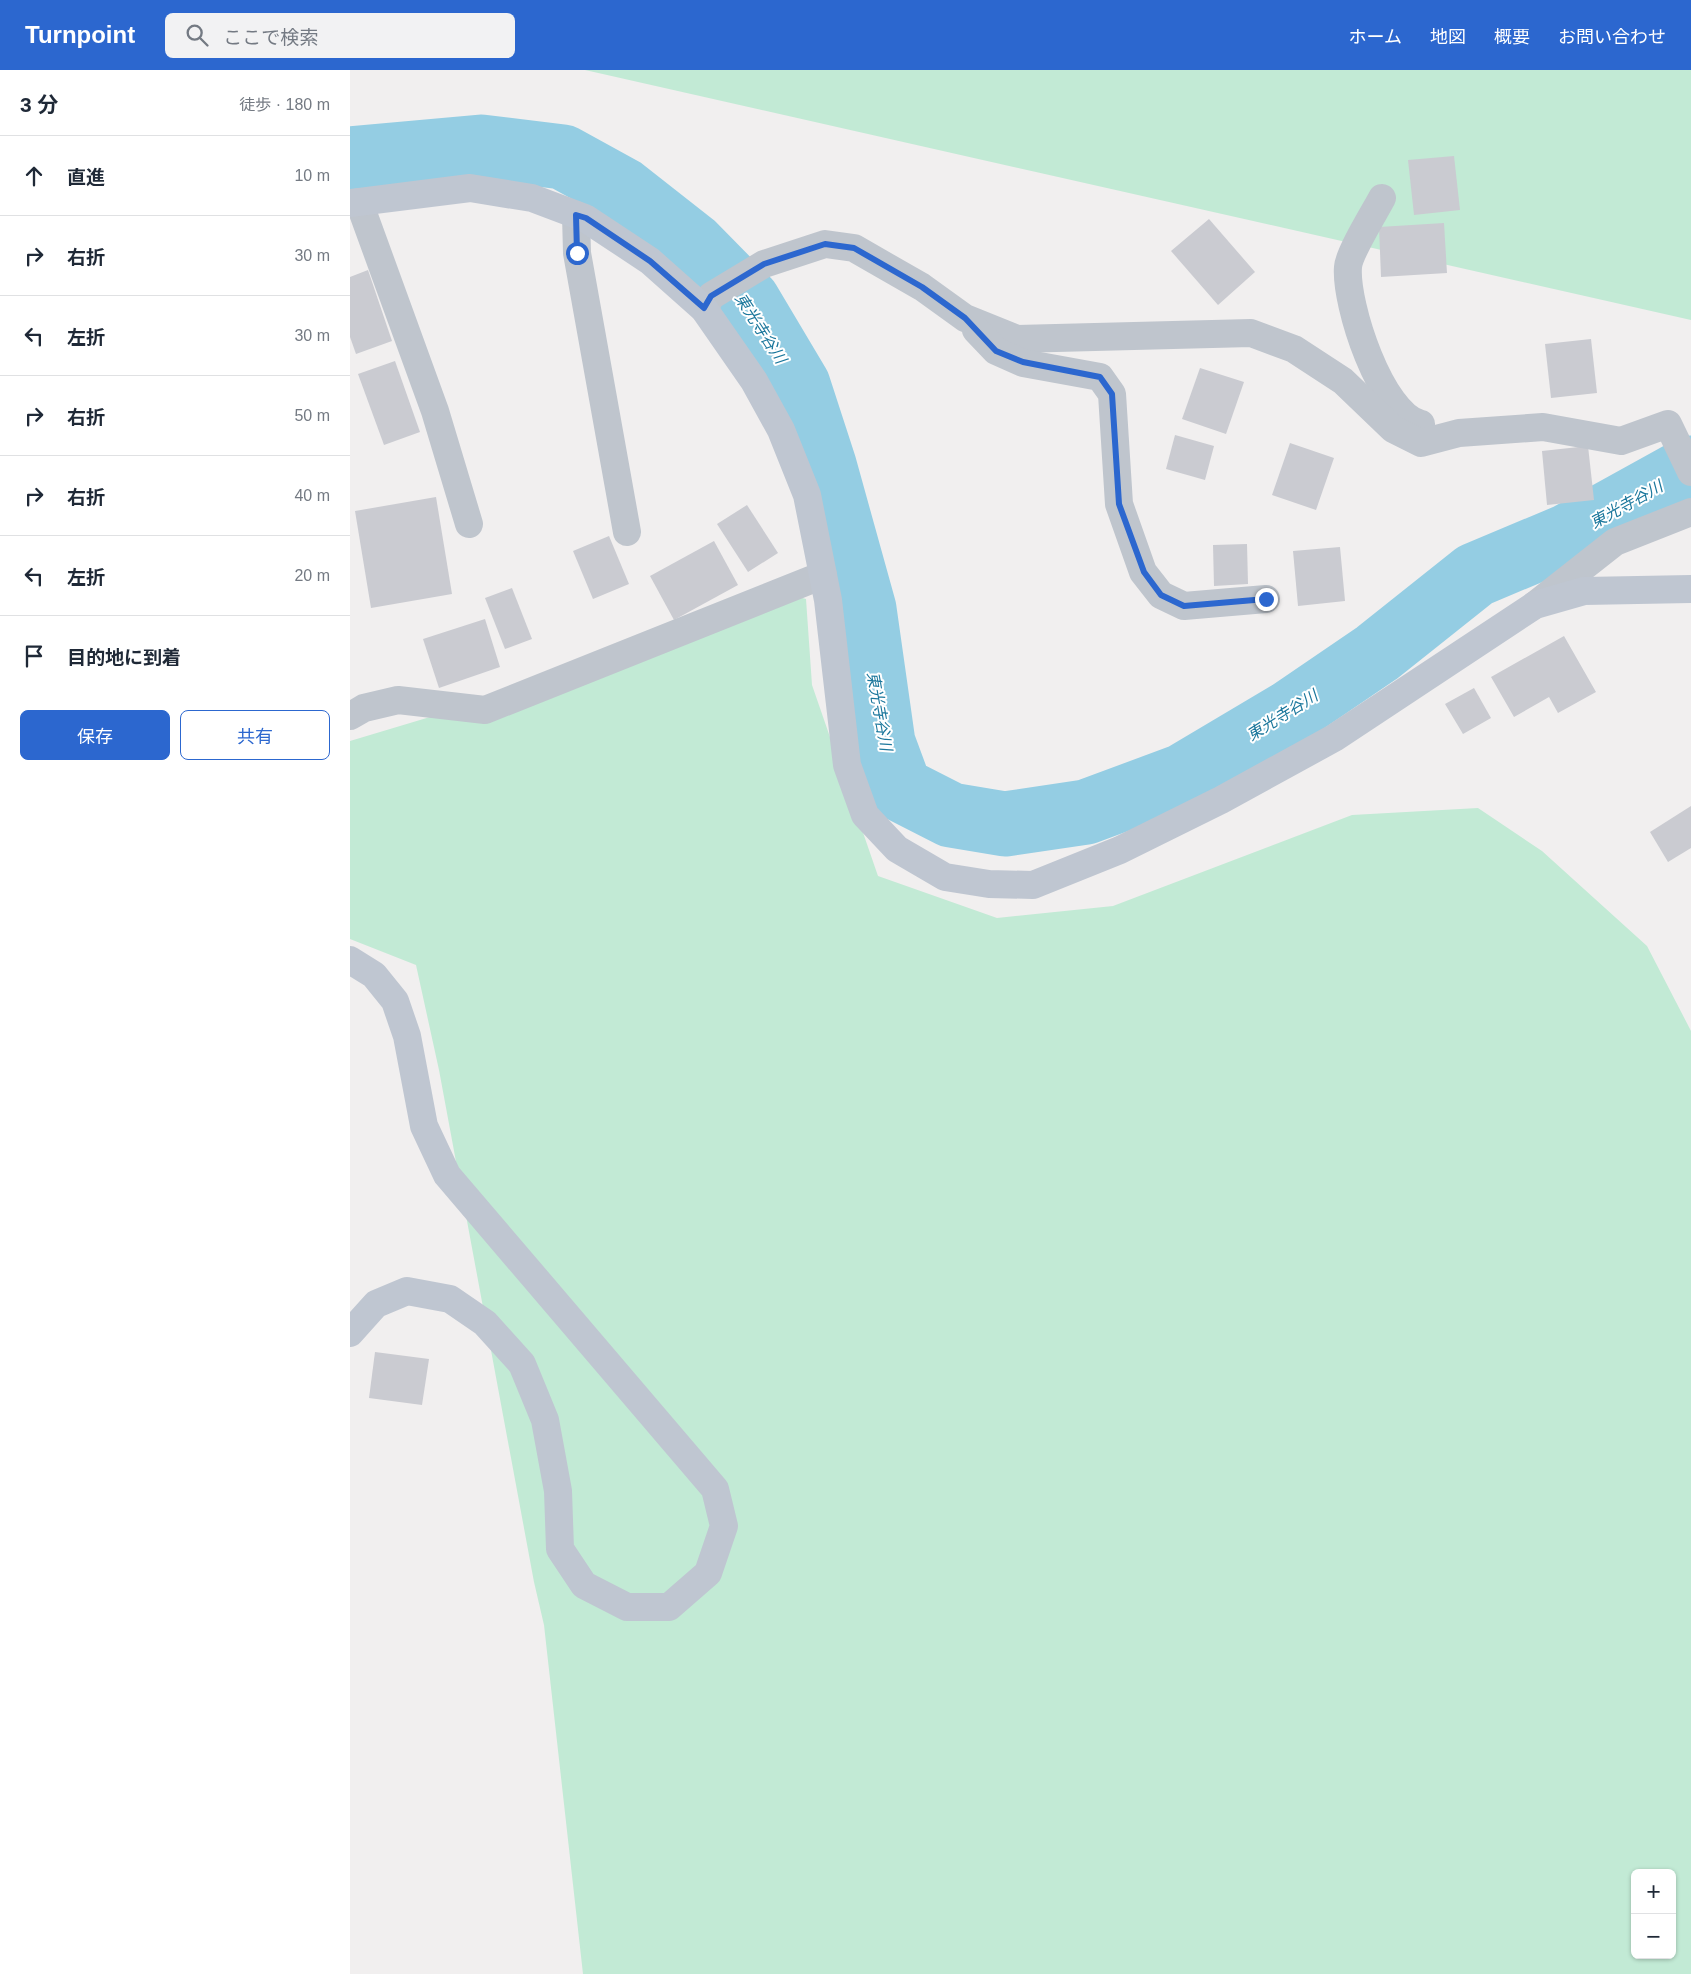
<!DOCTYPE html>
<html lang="ja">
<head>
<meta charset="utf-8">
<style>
  body { margin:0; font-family:Arial,"Noto Sans JP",sans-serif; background:#f2f2f3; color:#1f2937 }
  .controls { position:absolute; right:15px; bottom:15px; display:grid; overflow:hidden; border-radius:8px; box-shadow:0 1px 4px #0004 }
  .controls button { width:45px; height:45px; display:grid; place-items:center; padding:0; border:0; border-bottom:1px solid #e0e1e3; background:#fff; color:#1f2937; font:25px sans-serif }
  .stop { position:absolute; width:15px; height:15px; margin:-11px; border:4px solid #2c67cf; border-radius:50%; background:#fff }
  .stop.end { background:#2c67cf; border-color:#fff; box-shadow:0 1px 5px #0008 }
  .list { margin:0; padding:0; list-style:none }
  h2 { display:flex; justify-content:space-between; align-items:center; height:65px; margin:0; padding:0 20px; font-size:21px }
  h2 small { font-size:16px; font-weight:400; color:#747a83 }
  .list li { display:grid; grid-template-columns:32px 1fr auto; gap:15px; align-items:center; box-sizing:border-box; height:80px; padding:0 20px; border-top:1px solid #e0e1e3 }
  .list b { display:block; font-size:19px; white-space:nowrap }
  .list em { font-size:16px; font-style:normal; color:#747a83 }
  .actions { display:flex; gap:10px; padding:15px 20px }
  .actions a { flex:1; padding:11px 0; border:1px solid #2c67cf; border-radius:8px; text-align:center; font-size:18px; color:#2c67cf }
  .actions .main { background:#2c67cf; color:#fff }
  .icon { flex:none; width:28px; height:28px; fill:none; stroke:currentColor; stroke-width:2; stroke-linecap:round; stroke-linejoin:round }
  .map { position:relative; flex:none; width:1341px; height:1904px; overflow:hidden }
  header { display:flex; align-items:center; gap:30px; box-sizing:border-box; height:70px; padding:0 25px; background:#2c67cf; color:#fff }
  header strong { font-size:24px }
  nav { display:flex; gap:28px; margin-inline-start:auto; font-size:18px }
  .search { width:350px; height:45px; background:#f2f2f3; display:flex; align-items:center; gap:12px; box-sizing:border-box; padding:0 18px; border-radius:8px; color:#747a83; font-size:19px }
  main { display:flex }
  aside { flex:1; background:#fff }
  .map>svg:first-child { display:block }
  .green { fill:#c2ead5; fill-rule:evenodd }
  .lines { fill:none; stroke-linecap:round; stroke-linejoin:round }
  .river { stroke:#94cde3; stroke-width:65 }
  .building { fill:#cacbd1 }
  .street { stroke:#bfc5cd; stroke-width:28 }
  .secondary { stroke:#bfc6d1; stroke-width:28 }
  .route { stroke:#2c67cf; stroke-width:6 }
  .labels { text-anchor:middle; stroke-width:4; stroke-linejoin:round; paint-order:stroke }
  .water-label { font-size:16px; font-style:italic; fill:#1b779c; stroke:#fff }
</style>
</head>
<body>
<header>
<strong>Turnpoint</strong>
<div class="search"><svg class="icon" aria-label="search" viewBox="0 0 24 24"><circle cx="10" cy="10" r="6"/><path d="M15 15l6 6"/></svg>ここで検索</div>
<nav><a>ホーム</a><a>地図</a><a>概要</a><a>お問い合わせ</a></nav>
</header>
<main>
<aside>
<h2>3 分<small>徒歩 · 180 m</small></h2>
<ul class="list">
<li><svg class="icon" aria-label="ahead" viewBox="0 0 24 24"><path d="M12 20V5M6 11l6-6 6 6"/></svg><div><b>直進</b></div><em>10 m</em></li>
<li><svg class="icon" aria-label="right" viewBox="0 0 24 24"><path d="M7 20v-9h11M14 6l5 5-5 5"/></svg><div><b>右折</b></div><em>30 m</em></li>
<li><svg class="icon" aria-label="left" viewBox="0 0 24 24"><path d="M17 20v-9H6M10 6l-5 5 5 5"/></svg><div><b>左折</b></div><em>30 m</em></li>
<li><svg class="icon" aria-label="right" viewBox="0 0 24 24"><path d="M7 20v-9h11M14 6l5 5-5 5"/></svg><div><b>右折</b></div><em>50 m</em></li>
<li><svg class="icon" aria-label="right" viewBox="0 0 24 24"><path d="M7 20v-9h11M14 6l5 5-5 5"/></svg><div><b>右折</b></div><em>40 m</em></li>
<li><svg class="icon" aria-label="left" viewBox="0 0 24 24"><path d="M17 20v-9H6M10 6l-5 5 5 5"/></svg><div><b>左折</b></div><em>20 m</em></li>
<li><svg class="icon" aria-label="arrive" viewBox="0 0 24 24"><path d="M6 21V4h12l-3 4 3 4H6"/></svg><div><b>目的地に到着</b></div></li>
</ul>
<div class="actions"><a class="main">保存</a><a>共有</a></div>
</aside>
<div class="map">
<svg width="1341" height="1904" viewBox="0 0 1341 1904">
  <rect width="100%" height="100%" fill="#f1efef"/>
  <g class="green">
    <polygon points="235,0 1341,0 1341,250"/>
    <path d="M422 519 456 529 462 615 528 806 647 848 763 836 1002 745 1128 738 1192 781 1297 876 1341 961V1904H233L194 1555 184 1512 89 1000 66 895 0 869V671L233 601ZM1285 1803H1322V1885H1285Z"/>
  </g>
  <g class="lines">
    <polyline class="river" points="0,89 131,77 213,87 273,120 343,175 398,231 448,315 474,395 514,539 533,673 550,719 601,745 655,754 736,742 833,706 939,643 1027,583 1125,505 1218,466 1341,398"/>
  </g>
  <g class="building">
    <polygon points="1104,86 1110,140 1064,145 1058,90"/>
    <polygon points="859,149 905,202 868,235 821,181"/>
    <polygon points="1094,153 1097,203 1031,207 1029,157"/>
    <polygon points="18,200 42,271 6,284 0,267 0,207"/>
    <polygon points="1241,269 1247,323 1201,328 1195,274"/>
    <polygon points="45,291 70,362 34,375 8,304"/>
    <polygon points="850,298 894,312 876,364 832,349"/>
    <polygon points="825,365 864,376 855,410 816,399"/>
    <polygon points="940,373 984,388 966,440 922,425"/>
    <polygon points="1238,376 1244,430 1197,435 1192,381"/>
    <polygon points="86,427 102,524 21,538 5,441"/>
    <polygon points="397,435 428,483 398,502 367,454"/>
    <polygon points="259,466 279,514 243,529 223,481"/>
    <polygon points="364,471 388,515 324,550 300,506"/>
    <polygon points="897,474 898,514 864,516 863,475"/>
    <polygon points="990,477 995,531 948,536 943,481"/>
    <polygon points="162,518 182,569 155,579 135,528"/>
    <polygon points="135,549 150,597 89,618 73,569"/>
    <polygon points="1214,566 1246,622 1208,643 1199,627 1164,647 1141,607"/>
    <polygon points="1124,618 1141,648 1113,664 1095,634"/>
    <polygon points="1341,736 1341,778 1318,792 1300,762"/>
    <polygon points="25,1282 79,1289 72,1335 19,1328"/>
  </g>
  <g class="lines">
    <g class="street">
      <path d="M1032 128C1024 143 999 183 998 197 995 234 1031 345 1071 354"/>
      <polyline points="9,132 85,341 119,454"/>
      <polyline points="226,145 227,183 277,462"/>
      <polyline points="354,239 361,226 414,194 475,174 504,178 572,217 615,248 667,269 901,263 944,279 993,311 1043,359 1071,373 1109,363 1193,357 1271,371 1318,354 1341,402"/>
      <polyline points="626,260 646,281 673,293 750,307 762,324 769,434 793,502 811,525 834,536 916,529"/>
      <polyline points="1185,535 1265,472 1341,442"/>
      <polyline points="0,646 14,638 48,630 135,640 473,505"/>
    </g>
    <g class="secondary">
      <polyline points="0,133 120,118 182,128 235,148 300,191 354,239 404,311 431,360 457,425 478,530 497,695 515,745 547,779 595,807 639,814 683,815 770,780 871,730 984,668 1185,535 1234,521 1341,519"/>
      <polyline points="0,890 24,905 45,931 57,966 74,1056 97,1105 365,1419 374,1456 358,1503 319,1537 277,1537 234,1515 210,1479 208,1421 195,1350 172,1294 135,1253 100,1229 57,1221 26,1234 0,1263"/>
    </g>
  </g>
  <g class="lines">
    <polyline class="route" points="227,183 226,145 236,148 300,191 354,238 361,226 414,194 475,174 504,178 572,217 615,248 646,281 673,292 750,307 762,324 769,434 794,502 811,525 834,536 916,529"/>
  </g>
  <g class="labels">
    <g class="water-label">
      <text transform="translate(411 258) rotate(57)" y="6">東光寺谷川</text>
      <text transform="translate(1276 434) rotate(-29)" y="6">東光寺谷川</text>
      <text transform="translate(530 641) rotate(80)" y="6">東光寺谷川</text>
      <text transform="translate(932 645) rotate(-32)" y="6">東光寺谷川</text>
    </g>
  </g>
</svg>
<div class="controls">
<button>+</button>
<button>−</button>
</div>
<div class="stop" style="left:227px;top:183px"></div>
<div class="stop end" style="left:916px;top:529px"></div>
</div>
</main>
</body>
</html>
